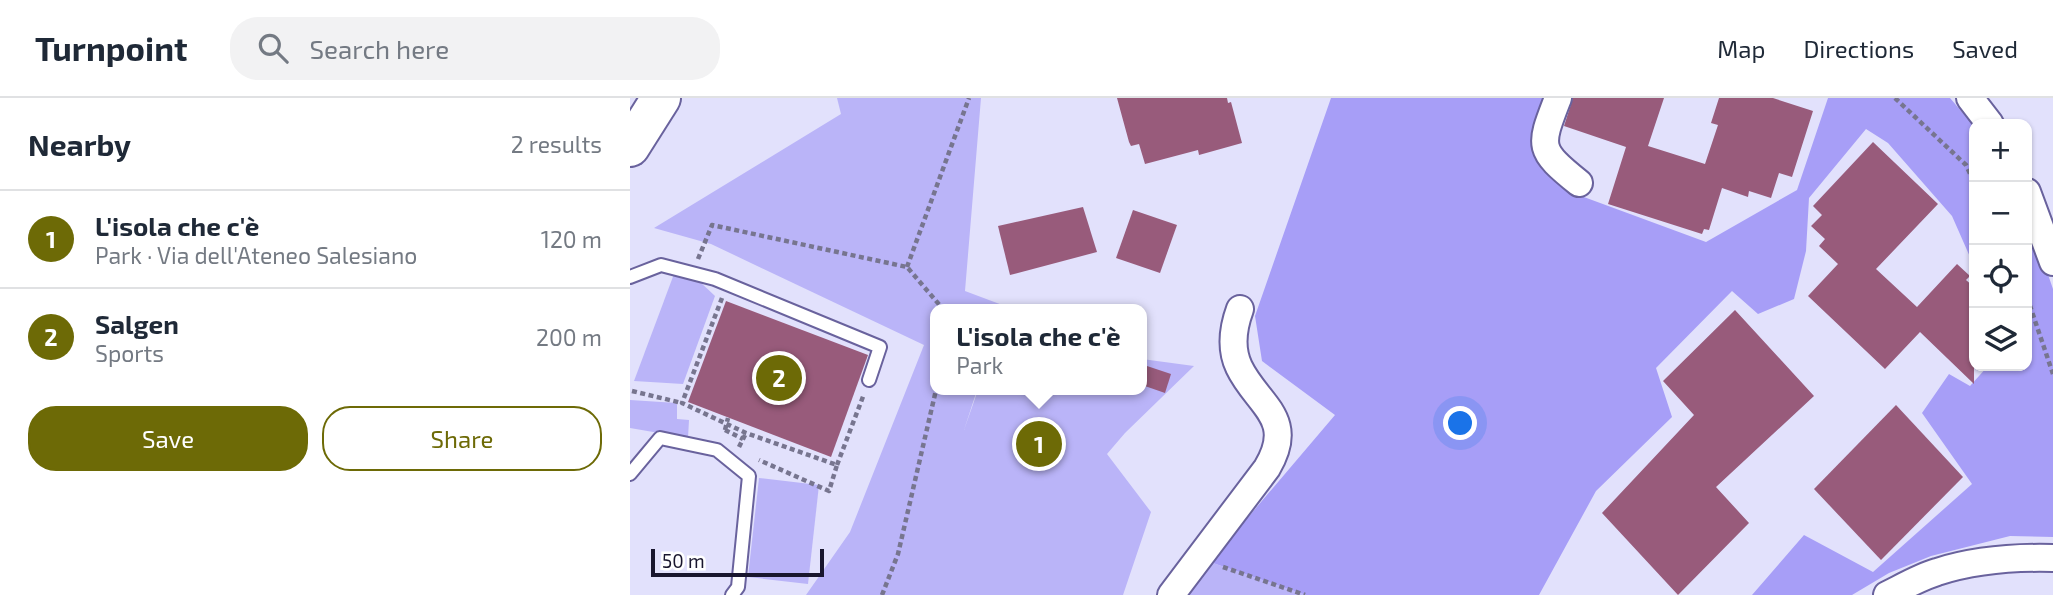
<!DOCTYPE html>
<html lang="en">
<head>
<meta charset="utf-8">
<style>
  body { margin:0; font-family:"Exo 2",sans-serif; background:#f2f2f3; color:#1f2937 }
  .controls { position:absolute; right:21px; top:21px; display:grid; overflow:hidden; border-radius:14px; box-shadow:0 2px 5px #0004 }
  .controls button { width:63px; height:63px; display:grid; place-items:center; padding:0; border:0; border-bottom:2px solid #e0e1e3; background:#fff; color:#1f2937; font:35px sans-serif }
  .scale { position:absolute; left:21px; bottom:18px; width:173px; box-sizing:border-box; padding-left:7px; border:4px solid #19162e; border-top:0; font-size:19px; line-height:24px; white-space:nowrap; color:#19162e; -webkit-text-stroke:5px #fff; paint-order:stroke }
  .you { position:absolute; left:831px; top:326px; width:24px; height:24px; margin:-18px; border:5px solid #fff; border-radius:50%; background:#1a73e8; box-shadow:0 0 0 10px #1a73e833 }
  .badge { display:grid; place-items:center; width:46px; height:46px; border-radius:50%; background:#6d6a06; color:#fff; font-size:23px; font-weight:700 }
  .pin { position:absolute; translate:-50% -50%; border:4px solid #fff; box-shadow:0 2px 7px #0006 }
  .popup { position:absolute; left:300px; top:206px; width:217px; height:91px; box-sizing:border-box; display:grid; place-content:center; border-radius:14px; background:#fff; filter:drop-shadow(0 2px 5px #0005); font-size:23px; white-space:nowrap; color:#747a83 }
  .popup b { font-size:26px; color:#1f2937 }
  .popup::after { content:''; position:absolute; left:50%; top:100%; margin-left:-14px; border:14px solid transparent; border-top-color:#fff }
  .list { margin:0; padding:0; list-style:none }
  h2 { display:flex; justify-content:space-between; align-items:center; height:91px; margin:0; padding:0 28px; font-size:30px }
  h2 small { font-size:23px; font-weight:400; color:#747a83 }
  .list li { display:grid; grid-template-columns:46px 1fr auto; gap:21px; align-items:center; box-sizing:border-box; height:98px; padding:0 28px; border-top:2px solid #e0e1e3 }
  .list b { display:block; font-size:26px; white-space:nowrap }
  .list p { margin:0; font-size:23px; white-space:nowrap; color:#747a83 }
  .list em { font-size:23px; font-style:normal; color:#747a83 }
  .actions { display:flex; gap:14px; padding:21px 28px }
  .actions a { flex:1; padding:16px 0; border:2px solid #6d6a06; border-radius:28px; text-align:center; font-size:24px; color:#6d6a06 }
  .actions .main { background:#6d6a06; color:#fff }
  .icon { flex:none; width:38px; height:38px; fill:none; stroke:currentColor; stroke-width:2; stroke-linecap:round; stroke-linejoin:round }
  .map { position:relative; flex:none; width:1423px; height:497px; overflow:hidden }
  header { display:flex; align-items:center; gap:42px; box-sizing:border-box; height:98px; padding:0 35px; background:#fff; border-bottom:2px solid #e0e1e3 }
  header strong { font-size:33px }
  nav { display:flex; gap:38px; margin-inline-start:auto; font-size:24px }
  .search { width:490px; height:63px; background:#f2f2f3; display:flex; align-items:center; gap:18px; box-sizing:border-box; padding:0 24px; border-radius:28px; color:#747a83; font-size:26px }
  main { display:flex }
  aside { flex:1; background:#fff }
  .map>svg:first-child { display:block }
  .green { fill:#bab4f8 }
  .forest { fill:#a79ef7 }
  .building { fill:#985b7b }
  .lines { fill:none; stroke-linecap:round; stroke-linejoin:round }
  .service-casing { stroke:#69629d; stroke-width:16 }
  .minor-casing { stroke:#69629d; stroke-width:30 }
  .primary-casing { stroke:#69629d; stroke-width:42 }
  .path { stroke:#77758f; stroke-width:4.5; stroke-dasharray:5 3.5; stroke-linecap:butt }
  .service { stroke:#fff; stroke-width:12 }
  .minor { stroke:#fff; stroke-width:26 }
  .primary { stroke:#fff; stroke-width:38 }
  .path-bridge { stroke:#77758f; stroke-width:4.5; stroke-dasharray:5 3.5; stroke-linecap:butt }
</style>
</head>
<body>
<header>
<strong>Turnpoint</strong>
<div class="search"><svg class="icon" aria-label="search" viewBox="0 0 24 24"><circle cx="10" cy="10" r="6"/><path d="M15 15l6 6"/></svg>Search here</div>
<nav><a>Map</a><a>Directions</a><a>Saved</a></nav>
</header>
<main>
<aside>
<h2>Nearby<small>2 results</small></h2>
<ul class="list">
<li><span class="badge">1</span><div><b>L'isola che c'è</b><p>Park · Via dell'Ateneo Salesiano</p></div><em>120 m</em></li>
<li><span class="badge">2</span><div><b>Salgen</b><p>Sports</p></div><em>200 m</em></li>
</ul>
<div class="actions"><a class="main">Save</a><a>Share</a></div>
</aside>
<div class="map">
<svg width="1423" height="497" viewBox="0 0 1423 497">
  <rect width="100%" height="100%" fill="#e2e1fc"/>
  <g class="green">
    <polygon points="207,0 351,0 335,193 383,211 306,211 306,292 347,292 334,332 348,292 512,292 512,261 564,268 495,335 477,356 521,414 493,497 176,497 220,434 294,247 81,146 24,130 211,16"/>
    <polygon points="44,176 69,183 85,198 53,286 4,283"/>
    <polygon points="0,302 47,305 47,321 59,322 58,340 0,330"/>
    <polygon points="129,380 189,387 178,486 118,479"/>
    <polygon points="580,464 676,497 550,497"/>
  </g>
  <g class="forest">
    <polygon points="701,0 923,0 912,19 943,95 1076,144 1167,92 1198,0 1320,0 1344,28 1344,168 1322,118 1258,45 1236,31 1179,100 1176,153 1164,201 1128,216 1102,193 1026,270 1042,319 966,393 909,497 676,497 580,464 705,317 632,263 625,218"/>
    <polygon points="1397,116 1423,191 1423,439 1380,438 1301,458 1259,475 1222,497 1122,497 1174,437 1243,474 1342,386 1292,315 1319,276 1340,288 1358,268 1397,268"/>
  </g>
  <g class="building">
    <polygon points="487,0 597,0 598,5 601,4 612,45 569,57 568,52 515,66 509,46 501,48 499,44"/>
    <polygon points="943,0 1034,0 1018,48 1075,66 1088,27 1081,25 1089,0 1143,0 1183,13 1162,79 1149,75 1141,100 1119,93 1118,99 1092,90 1079,132 1074,131 1072,136 978,106 996,49 934,28"/>
    <polygon points="1243,44 1308,106 1246,171 1287,209 1327,166 1340,178 1336,182 1344,189 1344,286 1290,234 1255,271 1178,198 1208,166 1189,148 1195,141 1181,128 1192,117 1183,108"/>
    <polygon points="453,109 467,154 380,177 368,128"/>
    <polygon points="503,112 547,127 530,175 486,160"/>
    <polygon points="96,203 238,257 201,359 58,304"/>
    <polygon points="1105,212 1184,298 1086,389 1119,425 1048,497 972,415 1064,317 1033,283"/>
    <polygon points="517,268 541,276 535,295 512,287"/>
    <polygon points="1266,307 1333,379 1251,462 1184,391"/>
  </g>
  <g class="lines">
    <defs>
      <g id="service">
        <polyline points="0,179 31,167 85,181 233,242 250,249 239,282"/>
        <polyline points="0,376 30,340 87,352 119,378 108,489 102,497"/>
      </g>
      <g id="minor">
        <path d="M928 0C909 49 907 51 949 85"/>
        <polyline points="1340,0 1360,26"/>
        <polyline points="1397,94 1423,164"/>
        <path d="M541 497 637 370C667 320 627 307 609 269 600 250 603 230 610 211"/>
        <path d="M1257 497C1273 489 1290 479 1307 474 1344 462 1385 459 1423 460"/>
      </g>
      <polyline id="primary" points="0,49 31,0"/>
    </defs>
    <use href="#service" class="service-casing"/>
    <use href="#minor" class="minor-casing"/>
    <use href="#primary" class="primary-casing"/>
    <g class="path">
      <polyline points="1265,0 1336,67 1344,84"/>
      <polyline points="68,161 82,127 277,169 313,211"/>
      <polyline points="277,169 339,0"/>
      <polyline points="1397,199 1423,276"/>
      <polyline points="92,200 52,305 116,335 207,367 199,393 129,362"/>
      <polyline points="2,293 52,305"/>
      <polyline points="95,332 113,341"/>
      <polyline points="109,349 116,335"/>
      <polyline points="207,367 234,296"/>
      <polyline points="593,469 675,497"/>
      <polyline points="252,497 268,456 306,292"/>
    </g>
    <use href="#service" class="service"/>
    <use href="#minor" class="minor"/>
    <use href="#primary" class="primary"/>
    <polyline class="path-bridge" points="95,332 98,320"/>
  </g>
</svg>
<div class="controls">
<button>+</button>
<button>−</button>
<button><svg class="icon" aria-label="locate" viewBox="0 0 24 24"><circle cx="12" cy="12" r="6"/><path d="M12 2v4M12 18v4M2 12h4M18 12h4"/></svg></button>
<button><svg class="icon" aria-label="layers" viewBox="0 0 24 24"><path d="M12 4l9 5-9 5-9-5zM3 14l9 5 9-5"/></svg></button>
</div>
<div class="scale">50 m</div>
<div class="you"></div>
<div class="pin badge" style="left:409px;top:346px">1</div>
<div class="popup"><b>L'isola che c'è</b>Park</div>
<div class="pin badge" style="left:149px;top:280px">2</div>
</div>
</main>
</body>
</html>
